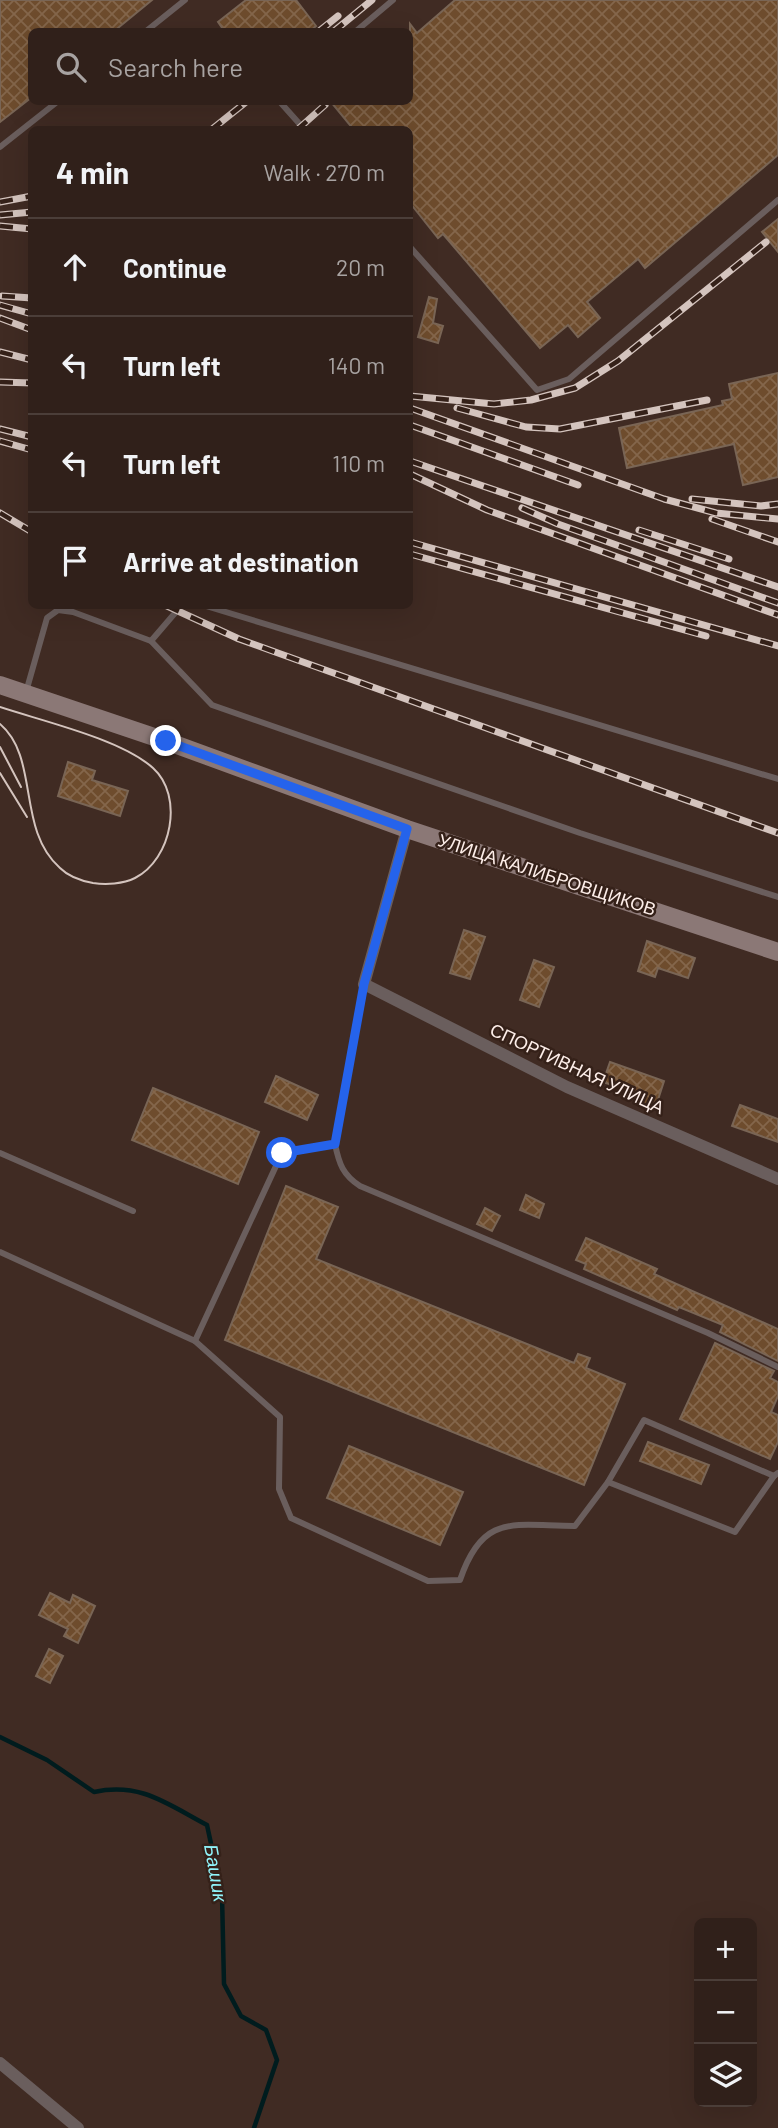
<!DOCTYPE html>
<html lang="en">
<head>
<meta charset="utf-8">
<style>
  body { margin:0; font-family:Barlow,sans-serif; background:#382823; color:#f1f3f6 }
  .controls { position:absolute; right:21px; bottom:21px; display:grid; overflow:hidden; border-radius:10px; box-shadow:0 7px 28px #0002 }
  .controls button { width:63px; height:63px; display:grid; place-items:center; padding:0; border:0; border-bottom:2px solid #4b3e39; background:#30201a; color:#f1f3f6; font:35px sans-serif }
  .stop { position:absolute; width:21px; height:21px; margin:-16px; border:5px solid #2563eb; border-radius:50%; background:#fff }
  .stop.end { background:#2563eb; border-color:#fff; box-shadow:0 2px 7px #0008 }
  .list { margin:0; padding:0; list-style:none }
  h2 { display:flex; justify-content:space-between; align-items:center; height:91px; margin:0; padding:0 28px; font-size:30px }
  h2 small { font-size:23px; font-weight:400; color:#a8a3a2 }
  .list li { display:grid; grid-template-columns:46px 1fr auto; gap:21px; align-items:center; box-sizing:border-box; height:98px; padding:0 28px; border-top:2px solid #4b3e39 }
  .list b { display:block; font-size:26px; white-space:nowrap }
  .list em { font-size:23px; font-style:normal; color:#a8a3a2 }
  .icon { flex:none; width:38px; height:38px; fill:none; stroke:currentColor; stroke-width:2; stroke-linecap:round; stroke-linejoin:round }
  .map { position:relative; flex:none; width:778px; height:2128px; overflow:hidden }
  .search { position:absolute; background:#30201a; box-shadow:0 7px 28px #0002; left:28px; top:28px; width:385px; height:77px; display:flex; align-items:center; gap:18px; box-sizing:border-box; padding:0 24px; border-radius:10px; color:#a8a3a2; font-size:26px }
  .panel { position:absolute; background:#30201a; box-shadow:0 7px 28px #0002; left:28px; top:126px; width:385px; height:483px; border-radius:10px }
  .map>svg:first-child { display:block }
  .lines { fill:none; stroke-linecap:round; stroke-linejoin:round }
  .stream { stroke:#001c1e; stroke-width:4.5 }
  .building { fill:url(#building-cross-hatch); stroke:#796555; stroke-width:2 }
  .lane { stroke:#6a5e5d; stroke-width:6 }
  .street { stroke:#6a5e5d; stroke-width:12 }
  .secondary { stroke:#8b7876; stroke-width:18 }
  .tram { stroke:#d4c4be; stroke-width:2 }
  .rail-casing { stroke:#d4c4be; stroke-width:7 }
  .rail { stroke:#352119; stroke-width:4.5; stroke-dasharray:13; stroke-linecap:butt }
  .route { stroke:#2563eb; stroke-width:9 }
  .labels { text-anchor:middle; stroke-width:5; stroke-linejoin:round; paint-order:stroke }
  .street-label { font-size:18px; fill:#fdeee9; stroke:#352119 }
  .water-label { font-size:19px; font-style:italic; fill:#90f4fa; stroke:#352119 }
</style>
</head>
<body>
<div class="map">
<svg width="778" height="2128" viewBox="0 0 778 2128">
  <defs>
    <pattern id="building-cross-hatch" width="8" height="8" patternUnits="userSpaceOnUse" patternTransform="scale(1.75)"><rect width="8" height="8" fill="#6e4c2d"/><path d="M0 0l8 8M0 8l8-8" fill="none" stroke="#84664b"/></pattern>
  </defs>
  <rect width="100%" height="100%" fill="#402b23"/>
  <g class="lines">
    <path class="stream" d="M0 1737 47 1760 94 1792C141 1782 167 1804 207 1825L222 1895 224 1984 241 2016 266 2030 277 2060 254 2128"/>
  </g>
  <g class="building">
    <polygon points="0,0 152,0 113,32 32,32 32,97 0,122"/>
    <polygon points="246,0 296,0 316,26 309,32 225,32 218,22"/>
    <polygon points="455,0 778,0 778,155 645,268 638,259 587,302 600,318 578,337 568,325 540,348 443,234 438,238 410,203 410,130 354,130 331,102 410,102 410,24 417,33"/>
    <polygon points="778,219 778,252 762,232"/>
    <polygon points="429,297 437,299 433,323 443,326 438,343 418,337"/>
    <polygon points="778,373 778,477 743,485 734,444 627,468 619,428 723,405 722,401 732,399 729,384"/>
    <polygon points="68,762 95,771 92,780 128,791 120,816 58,796"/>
    <polygon points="464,930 485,937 470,979 450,973"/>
    <polygon points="647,941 695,958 688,978 658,968 655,977 638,971"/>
    <polygon points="534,960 554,967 539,1007 520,1000"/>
    <polygon points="610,1062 664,1081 655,1109 641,1104 644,1095 603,1082"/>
    <polygon points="276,1076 318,1095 307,1120 265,1102"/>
    <polygon points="153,1088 259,1132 238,1184 132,1140"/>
    <polygon points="740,1105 778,1119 778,1142 732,1126"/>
    <polygon points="286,1186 338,1207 316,1259 574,1363 578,1354 590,1358 586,1368 625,1384 584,1485 225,1340"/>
    <polygon points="526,1195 544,1204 539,1218 520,1210"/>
    <polygon points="485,1208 500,1216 492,1231 477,1224"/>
    <polygon points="586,1238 657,1269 654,1274 778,1329 778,1361 720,1332 723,1325 679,1307 677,1310 584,1269 586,1264 576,1260"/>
    <polygon points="715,1343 774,1371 770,1378 778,1382 778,1396 771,1412 778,1415 778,1442 770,1459 680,1419"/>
    <polygon points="648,1442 709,1465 701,1484 640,1461"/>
    <polygon points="349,1446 463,1492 440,1545 327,1498"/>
    <polygon points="50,1593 70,1603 73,1595 95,1606 78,1643 64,1636 68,1629 39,1615"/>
    <polygon points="49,1649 63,1656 50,1683 36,1676"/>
  </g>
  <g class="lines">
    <g class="lane">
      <polyline points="145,32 185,0"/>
      <polyline points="355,32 393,0"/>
      <polyline points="280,102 305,130"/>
      <polyline points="0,147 57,102"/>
      <polyline points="410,247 537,390 569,379 778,200"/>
      <polyline points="206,606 778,779"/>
      <polyline points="151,641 181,606"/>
      <polyline points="26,692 47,618 58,610 73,612 151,641 212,705 580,833 778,897"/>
      <path d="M364 984 335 1144C339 1164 343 1175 360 1186L708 1333 778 1367"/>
      <polyline points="0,1153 133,1211"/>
      <polyline points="0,1252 195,1341 282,1153 335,1144"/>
      <path d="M195 1341 280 1417 279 1489 291 1518 428 1581 460 1580C483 1512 514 1526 575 1526L608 1482 644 1420 774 1476 778 1473"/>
      <polyline points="608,1482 735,1532 774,1476"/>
    </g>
    <g class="street">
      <polyline points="407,829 364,984 567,1087 778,1179"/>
      <polyline points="0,2063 78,2128"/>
    </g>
    <polyline class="secondary" points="0,685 166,741 407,829 778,952"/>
    <g class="tram">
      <path d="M0 707C42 721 121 739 153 768 184 796 172 859 135 878 123 884 106 885 93 883 82 881 68 876 60 868 16 829 40 758 0 724"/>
      <polyline points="0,747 21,787"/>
      <polyline points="0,773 27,817"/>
    </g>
    <defs>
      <g id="rail">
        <polyline points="318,32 338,16"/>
        <polyline points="333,32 372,0"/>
        <polyline points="211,130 246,102"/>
        <polyline points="297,130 325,105"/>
        <polyline points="0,202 32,196"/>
        <polyline points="0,215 32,212"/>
        <polyline points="0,226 32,229"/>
        <polyline points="2,296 32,298"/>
        <polyline points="0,305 32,314"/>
        <polyline points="0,318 32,330"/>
        <polyline points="0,352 32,360"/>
        <polyline points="0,382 32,383"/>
        <polyline points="410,396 494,404 531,400 575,388 618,361 766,242"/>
        <polyline points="410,408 664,499 716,513 778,519"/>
        <polyline points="457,408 526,427 560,429 707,400"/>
        <polyline points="410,425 578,485"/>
        <polyline points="0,429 32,437"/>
        <polyline points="0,441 32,450"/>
        <polyline points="410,461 778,587"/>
        <polyline points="410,474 487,510 778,615"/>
        <polyline points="692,499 761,506 778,504"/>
        <polyline points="522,508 558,524 778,603"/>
        <polyline points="0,513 32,532"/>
        <polyline points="712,519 778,542"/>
        <polyline points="639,530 729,559"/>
        <polyline points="410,542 778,646"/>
        <polyline points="410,554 706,636"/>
        <polyline points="167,606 239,639 778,833"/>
      </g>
    </defs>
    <use href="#rail" class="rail-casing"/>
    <use href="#rail" class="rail"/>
  </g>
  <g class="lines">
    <polyline class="route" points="166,741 407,829 364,984 335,1144 282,1153"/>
  </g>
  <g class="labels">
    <g class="street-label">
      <text transform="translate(547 875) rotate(18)" y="6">УЛИЦА КАЛИБРОВЩИКОВ</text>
      <text transform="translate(577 1069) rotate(25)" y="6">СПОРТИВНАЯ УЛИЦА</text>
    </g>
    <g class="water-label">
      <text transform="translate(216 1873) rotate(80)" y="7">Башик</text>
    </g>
  </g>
</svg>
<div class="controls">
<button>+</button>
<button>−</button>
<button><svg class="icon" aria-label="layers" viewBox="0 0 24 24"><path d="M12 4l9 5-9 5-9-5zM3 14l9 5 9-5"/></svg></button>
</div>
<div class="stop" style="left:282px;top:1153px"></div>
<div class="stop end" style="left:166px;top:741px"></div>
<div class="search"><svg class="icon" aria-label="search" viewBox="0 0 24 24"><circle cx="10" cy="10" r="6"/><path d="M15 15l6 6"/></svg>Search here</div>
<section class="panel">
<h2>4 min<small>Walk · 270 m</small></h2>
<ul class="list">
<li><svg class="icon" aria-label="ahead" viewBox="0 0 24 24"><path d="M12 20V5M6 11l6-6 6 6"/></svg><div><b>Continue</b></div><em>20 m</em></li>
<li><svg class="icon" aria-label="left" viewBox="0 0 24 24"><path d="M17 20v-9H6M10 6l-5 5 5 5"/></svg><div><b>Turn left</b></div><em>140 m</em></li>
<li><svg class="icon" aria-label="left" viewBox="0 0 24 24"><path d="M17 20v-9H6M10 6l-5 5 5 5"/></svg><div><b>Turn left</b></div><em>110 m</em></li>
<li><svg class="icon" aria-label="arrive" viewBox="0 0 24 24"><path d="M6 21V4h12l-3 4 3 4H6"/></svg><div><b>Arrive at destination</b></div></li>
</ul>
</section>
</div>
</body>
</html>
